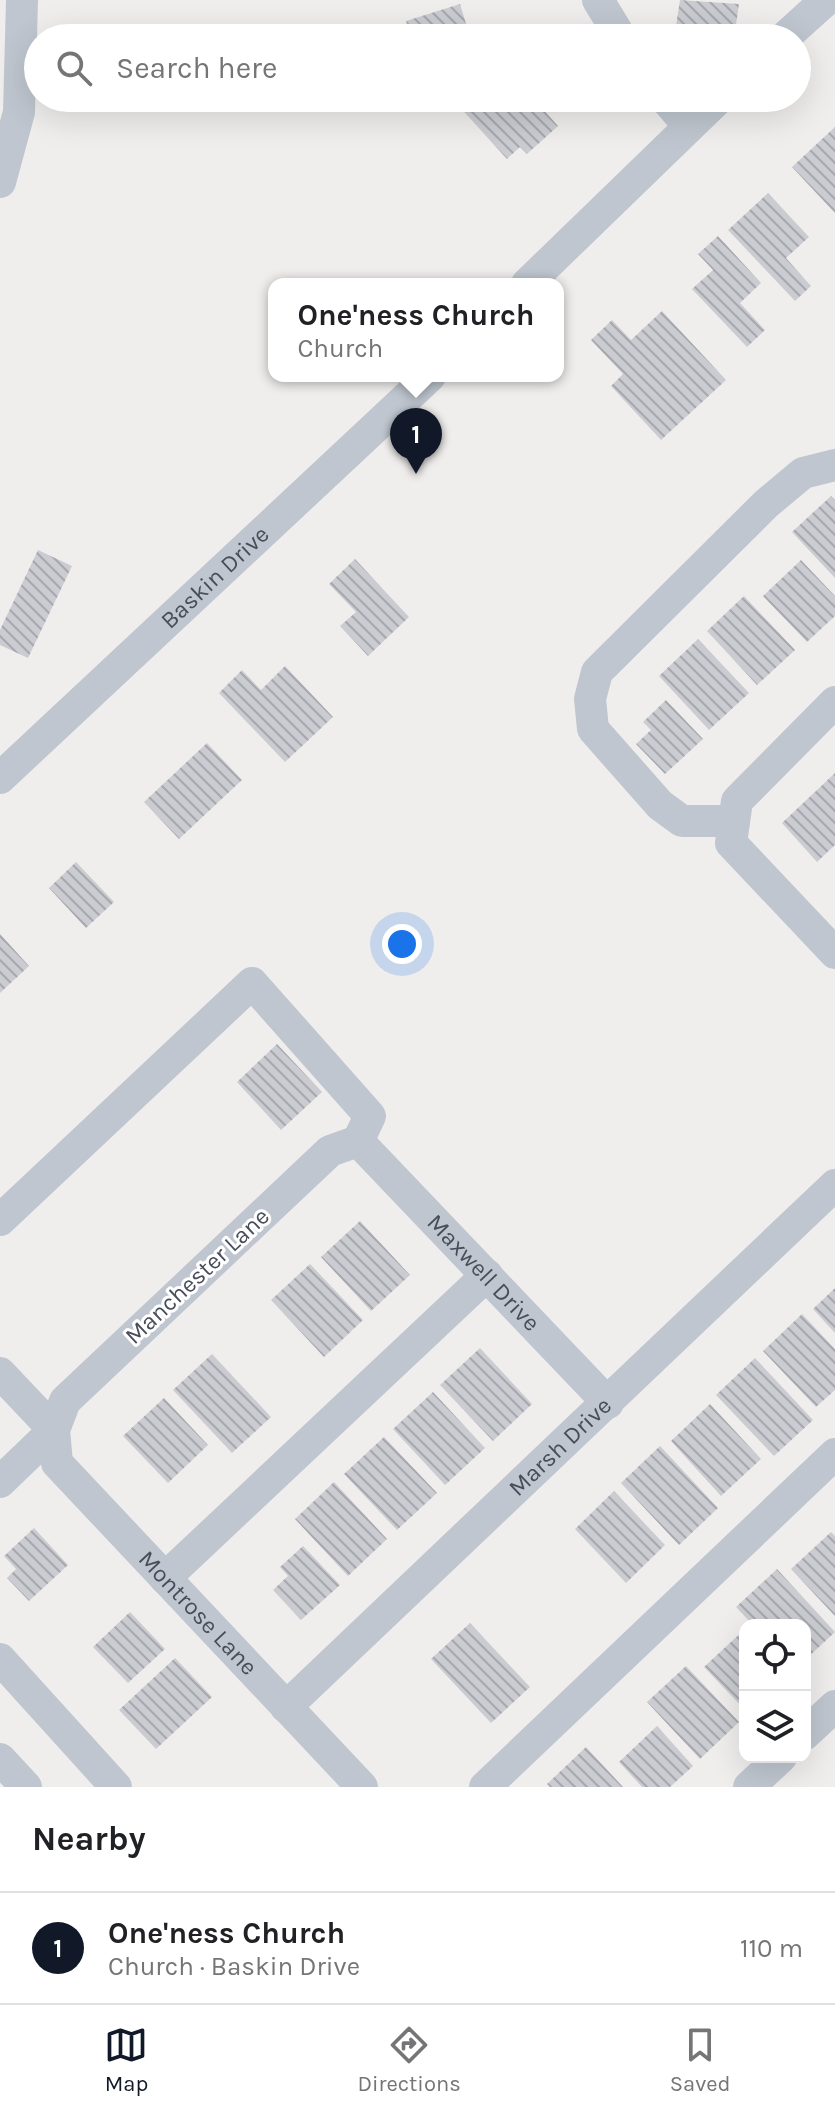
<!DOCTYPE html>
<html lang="en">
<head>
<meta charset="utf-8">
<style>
  body { margin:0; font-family:Karla,sans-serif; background:#f2f2f2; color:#202124 }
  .controls { position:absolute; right:24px; bottom:24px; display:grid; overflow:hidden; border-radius:16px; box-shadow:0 8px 32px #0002 }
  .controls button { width:72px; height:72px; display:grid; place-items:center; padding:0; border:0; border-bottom:2px solid #e0e0e0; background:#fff; color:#202124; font:40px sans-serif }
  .you { position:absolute; left:402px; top:944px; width:28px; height:28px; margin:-20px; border:6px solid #fff; border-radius:50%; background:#1a73e8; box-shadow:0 0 0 12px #1a73e833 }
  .badge { display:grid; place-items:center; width:52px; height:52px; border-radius:50%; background:#111827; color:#fff; font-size:26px; font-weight:700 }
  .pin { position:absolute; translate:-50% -66px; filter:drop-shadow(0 2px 4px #0008) }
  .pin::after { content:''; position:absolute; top:42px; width:28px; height:24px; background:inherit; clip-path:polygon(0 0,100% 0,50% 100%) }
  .popup { position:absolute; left:268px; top:278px; width:296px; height:104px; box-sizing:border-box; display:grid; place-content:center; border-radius:16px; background:#fff; filter:drop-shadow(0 2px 6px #0005); font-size:26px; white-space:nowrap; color:#757577 }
  .popup b { font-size:30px; color:#202124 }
  .popup::after { content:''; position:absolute; left:50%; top:100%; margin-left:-16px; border:16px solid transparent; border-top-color:#fff }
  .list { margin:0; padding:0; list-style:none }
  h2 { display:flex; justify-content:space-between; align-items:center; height:104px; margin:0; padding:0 32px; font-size:34px }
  h2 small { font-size:26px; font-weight:400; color:#757577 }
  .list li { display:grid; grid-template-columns:52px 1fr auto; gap:24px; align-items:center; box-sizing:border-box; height:112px; padding:0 32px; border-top:2px solid #e0e0e0 }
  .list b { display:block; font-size:30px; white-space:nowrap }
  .list p { margin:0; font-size:26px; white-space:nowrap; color:#757577 }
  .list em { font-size:26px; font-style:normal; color:#757577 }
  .icon { flex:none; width:44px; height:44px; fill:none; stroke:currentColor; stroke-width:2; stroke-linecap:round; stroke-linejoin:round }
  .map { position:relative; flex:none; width:835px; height:1787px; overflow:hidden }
  .search { position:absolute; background:#fff; box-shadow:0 8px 32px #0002; left:24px; right:24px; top:24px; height:88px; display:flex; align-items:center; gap:20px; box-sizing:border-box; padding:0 28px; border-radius:44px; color:#757577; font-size:30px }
  .sheet { height:216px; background:#fff }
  nav { display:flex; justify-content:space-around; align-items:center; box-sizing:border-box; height:112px; border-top:2px solid #e0e0e0; background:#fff; font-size:22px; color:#757577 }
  nav a { display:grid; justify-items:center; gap:4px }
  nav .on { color:#111827 }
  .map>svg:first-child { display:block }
  .building { fill:url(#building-back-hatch) }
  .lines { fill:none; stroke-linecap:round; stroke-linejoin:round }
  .minor { stroke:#bfc6cf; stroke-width:32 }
  .labels { text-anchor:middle; stroke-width:6; stroke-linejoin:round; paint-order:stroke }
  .street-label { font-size:24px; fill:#474e59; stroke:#fff }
</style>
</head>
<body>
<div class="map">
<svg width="835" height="1787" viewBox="0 0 835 1787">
  <defs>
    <pattern id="building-back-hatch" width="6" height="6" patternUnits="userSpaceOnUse" patternTransform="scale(2)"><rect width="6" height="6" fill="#caccd2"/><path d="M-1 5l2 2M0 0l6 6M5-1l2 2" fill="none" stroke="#a6a8ad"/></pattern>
  </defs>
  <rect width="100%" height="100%" fill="#f0eeed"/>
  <g class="building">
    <polygon points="680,0 739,4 734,38 675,32"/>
    <polygon points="460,4 467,27 433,38 411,38 406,21"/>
    <polygon points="463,98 533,98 558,126 527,154 520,147 507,159 457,104"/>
    <polygon points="835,127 835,213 792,167"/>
    <polygon points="768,193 809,237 786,258 811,286 795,301 728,230"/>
    <polygon points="718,236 761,283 740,303 765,330 747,347 692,289 713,270 698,254"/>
    <polygon points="662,311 726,380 661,440 611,386 623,374 591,340 612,320 631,340"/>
    <polygon points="831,496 835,500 835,578 792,532"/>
    <polygon points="38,550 72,566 28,658 0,645 0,630"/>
    <polygon points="355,559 409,617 368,656 340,626 356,612 329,584"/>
    <polygon points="801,560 835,596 835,616 807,642 763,596"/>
    <polygon points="744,596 795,650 757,685 707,631"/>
    <polygon points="698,639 749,693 709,730 659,676"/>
    <polygon points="285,666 333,717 285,762 219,693 242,670 261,690"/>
    <polygon points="666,700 703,739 665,774 636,744 651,730 643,722"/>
    <polygon points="207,743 242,780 179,839 144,802"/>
    <polygon points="835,773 835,845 817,862 782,823"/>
    <polygon points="76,862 114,902 86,928 49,888"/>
    <polygon points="0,934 29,966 0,993"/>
    <polygon points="277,1044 322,1092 281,1130 237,1082"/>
    <polygon points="360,1221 410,1275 371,1311 321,1257"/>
    <polygon points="310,1264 363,1320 324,1357 271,1300"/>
    <polygon points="835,1288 835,1333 813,1309"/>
    <polygon points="802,1314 835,1349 835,1390 816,1407 763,1351"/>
    <polygon points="480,1348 532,1404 493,1441 440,1385"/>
    <polygon points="212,1354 271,1417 232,1453 173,1390"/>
    <polygon points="755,1358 813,1420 774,1456 716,1395"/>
    <polygon points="433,1392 485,1448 445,1485 393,1429"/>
    <polygon points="164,1398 208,1445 168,1483 123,1436"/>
    <polygon points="710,1404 761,1459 721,1496 671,1441"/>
    <polygon points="384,1437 437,1493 397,1530 344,1474"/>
    <polygon points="660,1446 718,1508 679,1545 621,1483"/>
    <polygon points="334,1482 387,1539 348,1576 295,1519"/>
    <polygon points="614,1491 665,1545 626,1583 575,1529"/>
    <polygon points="34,1528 68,1565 29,1601 7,1578 16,1569 4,1556"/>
    <polygon points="831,1532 835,1536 835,1616 791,1569"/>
    <polygon points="303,1546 340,1585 301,1620 273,1590 288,1576 280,1567"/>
    <polygon points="777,1569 835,1632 805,1660 805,1625 753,1625 736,1607"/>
    <polygon points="130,1612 165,1649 128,1683 93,1647"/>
    <polygon points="470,1623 530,1687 491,1723 431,1659"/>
    <polygon points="745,1629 745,1710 704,1667"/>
    <polygon points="175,1658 212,1697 156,1749 119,1710"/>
    <polygon points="686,1666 739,1722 700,1759 647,1702"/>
    <polygon points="657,1726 693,1766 670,1787 642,1787 619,1762"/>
    <polygon points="586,1747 623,1787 550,1787 547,1784"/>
  </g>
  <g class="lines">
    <g class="minor">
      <polyline points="598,0 621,38"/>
      <polyline points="784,38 826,0"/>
      <polyline points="665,98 689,126"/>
      <polyline points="0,182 19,112 22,0"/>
      <polyline points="527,284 719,98"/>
      <polyline points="835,702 737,801 731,843 835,953"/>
      <path id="s1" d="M0 778 430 376"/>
      <polyline points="734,821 682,821 660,805 593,729 590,699 597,672 766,504 803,473 835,465"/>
      <path id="s2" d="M358 1141 330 1151 65 1401 54 1430 57 1463 362 1787"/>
      <path id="s3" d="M358 1141 608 1403"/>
      <polyline points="0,1220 252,983 370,1116 358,1141"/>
      <polyline points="0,1373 54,1430"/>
      <polyline points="0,1482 54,1430"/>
      <polyline points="165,1578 487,1275"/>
      <polyline points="0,1659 116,1787"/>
      <path id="s4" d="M286 1707 835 1185"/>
      <polyline points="805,1734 835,1706"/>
      <polyline points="0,1759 26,1787"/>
      <polyline points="485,1787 835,1454"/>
      <polyline points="749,1787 781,1757"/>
    </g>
  </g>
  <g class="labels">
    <g class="street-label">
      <text dy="8" stroke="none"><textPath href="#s1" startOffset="294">Baskin Drive</textPath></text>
      <text dy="8" stroke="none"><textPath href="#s3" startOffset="182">Maxwell Drive</textPath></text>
      <text transform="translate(197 1276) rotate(-43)" y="8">Manchester Lane</text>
      <text dy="8" stroke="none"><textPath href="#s4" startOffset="378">Marsh Drive</textPath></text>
      <text dy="8" stroke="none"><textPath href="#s2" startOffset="664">Montrose Lane</textPath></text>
    </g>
  </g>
</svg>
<div class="controls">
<button><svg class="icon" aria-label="locate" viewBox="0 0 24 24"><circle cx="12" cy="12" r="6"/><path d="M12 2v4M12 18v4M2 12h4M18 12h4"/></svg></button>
<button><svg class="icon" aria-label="layers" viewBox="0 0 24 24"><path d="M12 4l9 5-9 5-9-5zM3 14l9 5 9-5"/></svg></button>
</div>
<div class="you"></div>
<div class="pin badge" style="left:416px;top:474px">1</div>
<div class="popup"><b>One'ness Church</b>Church</div>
<div class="search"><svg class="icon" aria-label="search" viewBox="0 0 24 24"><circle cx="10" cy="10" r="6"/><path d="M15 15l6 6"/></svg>Search here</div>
</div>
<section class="sheet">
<h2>Nearby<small></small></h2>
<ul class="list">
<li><span class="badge">1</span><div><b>One'ness Church</b><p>Church · Baskin Drive</p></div><em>110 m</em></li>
</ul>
</section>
<nav>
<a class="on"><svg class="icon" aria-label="map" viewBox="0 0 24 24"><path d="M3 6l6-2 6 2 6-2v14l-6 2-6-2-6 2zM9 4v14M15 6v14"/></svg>Map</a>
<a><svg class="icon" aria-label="directions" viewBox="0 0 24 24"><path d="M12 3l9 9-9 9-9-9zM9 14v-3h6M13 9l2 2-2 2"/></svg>Directions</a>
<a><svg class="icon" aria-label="saved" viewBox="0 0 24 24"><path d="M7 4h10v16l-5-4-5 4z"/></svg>Saved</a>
</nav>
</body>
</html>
